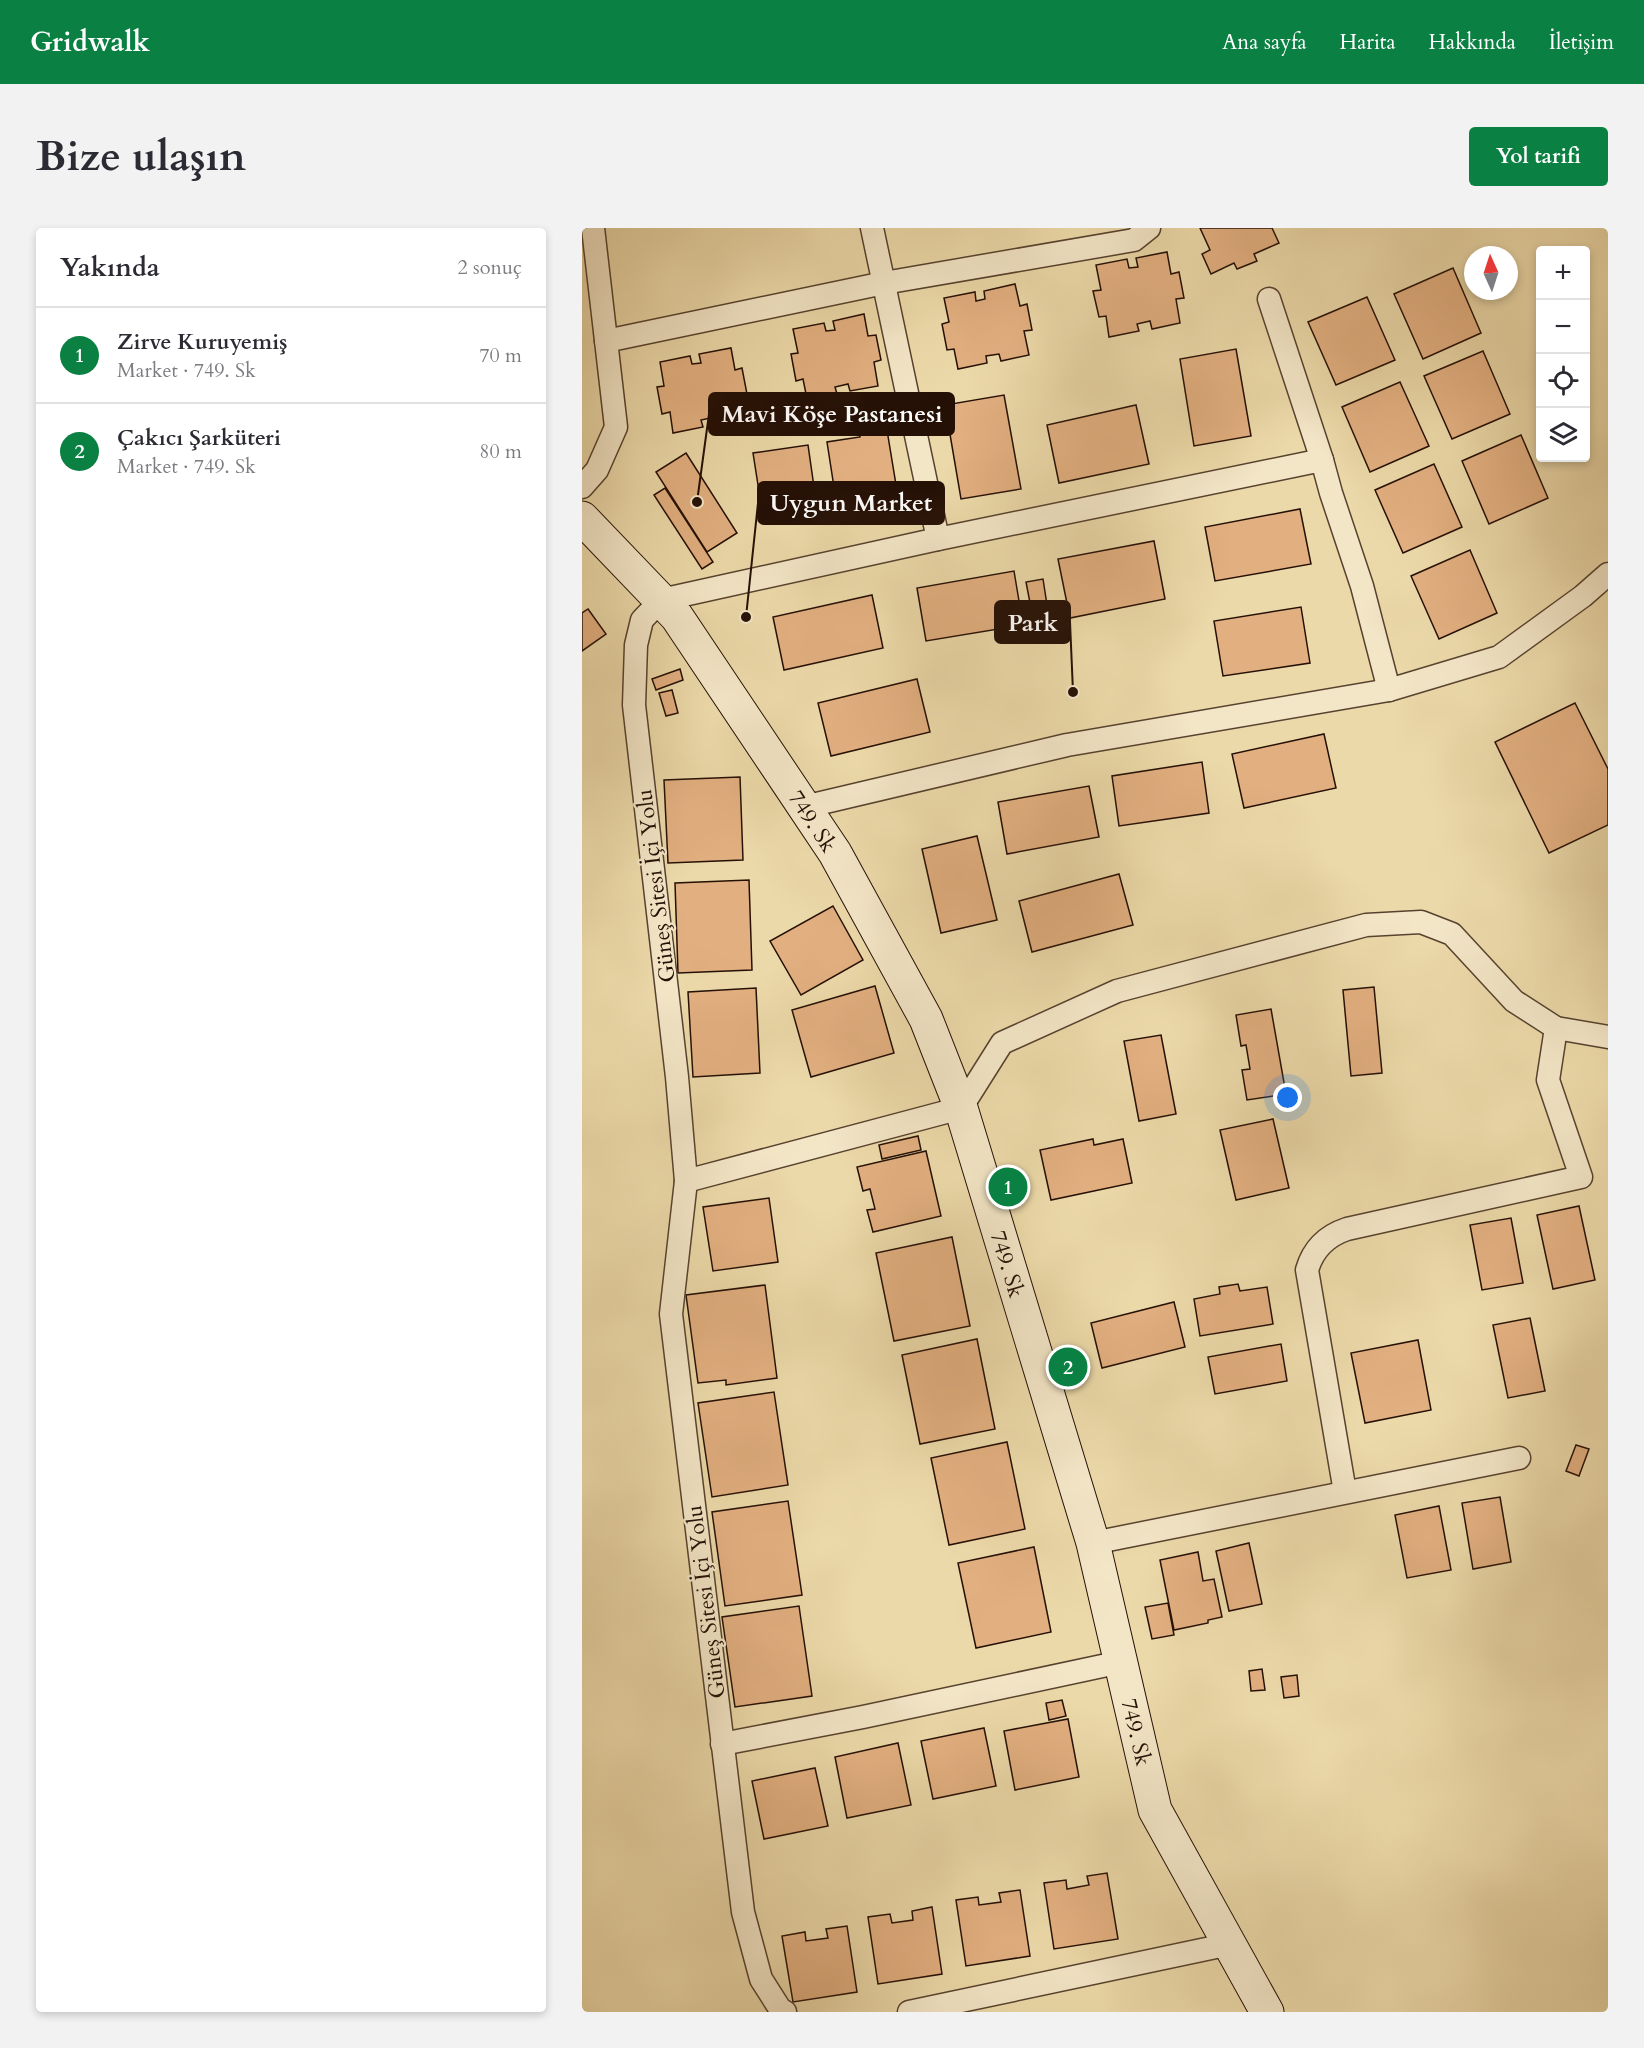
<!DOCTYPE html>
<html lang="tr">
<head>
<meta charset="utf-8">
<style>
  body { margin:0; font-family:Cardo,serif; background:#f2f2f3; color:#2b2b33 }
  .controls { position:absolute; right:18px; top:18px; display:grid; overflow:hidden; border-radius:6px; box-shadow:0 3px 9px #0003 }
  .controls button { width:54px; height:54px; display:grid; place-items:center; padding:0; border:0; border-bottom:2px solid #e1e1e2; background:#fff; color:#2b2b33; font:30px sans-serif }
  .compass { position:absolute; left:882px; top:18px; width:54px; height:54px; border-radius:50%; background:#fff; box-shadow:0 3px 9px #0003; rotate:357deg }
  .you { position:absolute; left:706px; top:870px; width:21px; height:21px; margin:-15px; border:4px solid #fff; border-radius:50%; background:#1a73e8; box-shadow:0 0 0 9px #1a73e833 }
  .badge { display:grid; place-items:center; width:39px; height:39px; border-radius:50%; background:#0b8043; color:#fff; font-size:20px; font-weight:700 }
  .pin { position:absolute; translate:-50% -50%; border:3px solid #fff; box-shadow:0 2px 6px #0006 }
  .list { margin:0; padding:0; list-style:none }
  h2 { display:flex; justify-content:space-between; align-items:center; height:78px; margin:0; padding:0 24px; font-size:26px }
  h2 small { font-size:20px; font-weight:400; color:#7c7c81 }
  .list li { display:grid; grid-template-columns:39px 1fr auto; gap:18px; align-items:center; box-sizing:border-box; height:96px; padding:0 24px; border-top:2px solid #e1e1e2 }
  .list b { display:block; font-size:22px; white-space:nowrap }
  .list p { margin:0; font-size:20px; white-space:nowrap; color:#7c7c81 }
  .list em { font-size:20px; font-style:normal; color:#7c7c81 }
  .icon { flex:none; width:33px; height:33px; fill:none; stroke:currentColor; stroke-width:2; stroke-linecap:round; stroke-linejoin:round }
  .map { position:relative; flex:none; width:1026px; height:1784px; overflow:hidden; border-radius:6px }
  header { display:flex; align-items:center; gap:36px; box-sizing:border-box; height:84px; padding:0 30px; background:#0b8043; color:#fff }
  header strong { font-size:28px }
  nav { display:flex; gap:33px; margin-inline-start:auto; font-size:21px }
  .intro { display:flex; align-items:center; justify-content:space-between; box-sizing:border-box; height:144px; padding:0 36px }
  h1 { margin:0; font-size:42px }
  .button { padding:15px 27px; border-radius:6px; background:#0b8043; color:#fff; font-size:21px; font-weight:700 }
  main { display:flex; gap:36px; padding:0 36px }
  aside { flex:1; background:#fff; border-radius:6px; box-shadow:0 3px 9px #0003 }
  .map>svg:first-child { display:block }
  .building { fill:#e2af80; stroke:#251006; stroke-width:1.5 }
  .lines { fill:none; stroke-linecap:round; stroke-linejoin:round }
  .street-casing { stroke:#57422f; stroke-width:25 }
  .secondary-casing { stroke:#251006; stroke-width:35 }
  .street { stroke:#f3e6c7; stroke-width:22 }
  .secondary { stroke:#f3e6c7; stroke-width:33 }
  .labels { text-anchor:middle; stroke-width:4.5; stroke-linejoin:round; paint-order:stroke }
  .street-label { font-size:22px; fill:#251006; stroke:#f3e6c7 }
  .leader { fill:none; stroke:#251006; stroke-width:2 }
  .callout-dot { fill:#251006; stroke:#f3e6c7; stroke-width:2 }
  .callout { fill:#251006; stroke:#251006; stroke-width:2 }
  .callout-label { font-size:24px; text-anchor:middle; font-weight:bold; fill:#fff }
</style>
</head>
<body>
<header>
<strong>Gridwalk</strong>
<nav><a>Ana sayfa</a><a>Harita</a><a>Hakkında</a><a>İletişim</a></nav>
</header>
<div class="intro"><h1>Bize ulaşın</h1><a class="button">Yol tarifi</a></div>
<main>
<aside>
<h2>Yakında<small>2 sonuç</small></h2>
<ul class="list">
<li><span class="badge">1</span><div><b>Zirve Kuruyemiş</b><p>Market · 749. Sk</p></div><em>70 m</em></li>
<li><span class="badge">2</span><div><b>Çakıcı Şarküteri</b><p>Market · 749. Sk</p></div><em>80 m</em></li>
</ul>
</aside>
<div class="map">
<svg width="1026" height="1784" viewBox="0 0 1026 1784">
  <rect width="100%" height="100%" fill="#ecd9a9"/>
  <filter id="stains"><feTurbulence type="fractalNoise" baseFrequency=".00333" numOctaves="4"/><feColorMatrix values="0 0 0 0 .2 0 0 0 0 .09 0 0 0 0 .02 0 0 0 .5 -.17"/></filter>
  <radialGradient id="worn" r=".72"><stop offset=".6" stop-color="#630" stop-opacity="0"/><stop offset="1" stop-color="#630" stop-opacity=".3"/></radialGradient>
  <g class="building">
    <polygon points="618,0 690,0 697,15 672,26 675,33 655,41 652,35 629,46 620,26 628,22"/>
    <polygon points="585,24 589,46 597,44 602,70 594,71 598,95 570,101 568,93 555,96 557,103 527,109 524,88 517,89 511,63 519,62 514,37 545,31 547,40 556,39 554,30"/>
    <polygon points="871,40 899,105 841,131 812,66"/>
    <polygon points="433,56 438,78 445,76 450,102 442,103 447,127 419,133 417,126 404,128 405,135 376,141 372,121 365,122 360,96 367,94 362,70 393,64 394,73 403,71 402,63"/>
    <polygon points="785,69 813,132 754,157 726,94"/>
    <polygon points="282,86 286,108 294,107 299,132 292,134 296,158 268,163 266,156 253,159 255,166 225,171 221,151 214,153 209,126 216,125 211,101 242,95 244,103 253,102 251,93"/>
    <polygon points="149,120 153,142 160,140 165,166 158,167 163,191 134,197 133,189 119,192 121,199 91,205 88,184 80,186 75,159 82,158 78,134 108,128 110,136 119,135 117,126"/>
    <polygon points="654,121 669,208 612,218 598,131"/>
    <polygon points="901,123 928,186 870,211 842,148"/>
    <polygon points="818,154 847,218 788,244 760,179"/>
    <polygon points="422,167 439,261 379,271 363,177"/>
    <polygon points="554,177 567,236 477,255 465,197"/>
    <polygon points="304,196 317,275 256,285 245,214 278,209 276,200"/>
    <polygon points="939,207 966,270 907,296 880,233"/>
    <polygon points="226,217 235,280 181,289 171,225"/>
    <polygon points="104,225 155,305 125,324 74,244"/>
    <polygon points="852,236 880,299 821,325 793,262"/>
    <polygon points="83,260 131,334 120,341 72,267"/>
    <polygon points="718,281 729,336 633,353 623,299"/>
    <polygon points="572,313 583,371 488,390 476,331"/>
    <polygon points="888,322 915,385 857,411 829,348"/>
    <polygon points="432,343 441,397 344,413 335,360"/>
    <polygon points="461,351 465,377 449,380 444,354"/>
    <polygon points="290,367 301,420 202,442 191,389"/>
    <polygon points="719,379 728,435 641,448 632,393"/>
    <polygon points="6,381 24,406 0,423 0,385"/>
    <polygon points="98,441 101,452 74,462 70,451"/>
    <polygon points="335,451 348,504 249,528 236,475"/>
    <polygon points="90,462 96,485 84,488 77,465"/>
    <polygon points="993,475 1026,541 1026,597 967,625 913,514"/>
    <polygon points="742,506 754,560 662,580 650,526"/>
    <polygon points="620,534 627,585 537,598 530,548"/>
    <polygon points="158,549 161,632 86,635 82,552"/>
    <polygon points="507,558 517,609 425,626 416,574"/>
    <polygon points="395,608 415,692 359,705 340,621"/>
    <polygon points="537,646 551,697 450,724 437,673"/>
    <polygon points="167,652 170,742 96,745 93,655"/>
    <polygon points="251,678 281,732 219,767 188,713"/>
    <polygon points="293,758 312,825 229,849 210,782"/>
    <polygon points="792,759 800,845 769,848 761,762"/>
    <polygon points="174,760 178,845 111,849 106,764"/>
    <polygon points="689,781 704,866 665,872 660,842 668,841 664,817 659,818 654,787"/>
    <polygon points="579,807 594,886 557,893 542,813"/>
    <polygon points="691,891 707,960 654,972 638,902"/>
    <polygon points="336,908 339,922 300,931 297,917"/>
    <polygon points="511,911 512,917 541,911 550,955 469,972 458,922"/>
    <polygon points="344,923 359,988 291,1004 285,982 293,981 288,961 281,963 275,939"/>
    <polygon points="187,970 196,1034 131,1043 121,979"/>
    <polygon points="997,978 1013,1052 971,1061 955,987"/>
    <polygon points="929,990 941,1055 900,1062 888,997"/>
    <polygon points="370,1009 388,1098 312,1113 294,1025"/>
    <polygon points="656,1056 658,1063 685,1059 691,1096 618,1108 612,1071 638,1066 637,1059"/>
    <polygon points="183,1057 195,1150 144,1157 144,1152 116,1155 104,1067"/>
    <polygon points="592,1074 603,1119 520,1140 509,1095"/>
    <polygon points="948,1090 963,1163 926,1170 911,1097"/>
    <polygon points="395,1111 413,1201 338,1216 320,1127"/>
    <polygon points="836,1112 849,1182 783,1195 769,1125"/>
    <polygon points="699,1116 705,1153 633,1166 626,1129"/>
    <polygon points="192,1164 206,1257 130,1269 116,1175"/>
    <polygon points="425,1214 443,1301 367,1317 349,1230"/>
    <polygon points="994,1217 1007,1221 997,1248 984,1243"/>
    <polygon points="918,1269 929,1334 891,1341 880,1275"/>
    <polygon points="206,1273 220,1367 143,1378 130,1284"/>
    <polygon points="857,1278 869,1342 825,1350 813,1287"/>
    <polygon points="667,1315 680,1376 647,1383 634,1323"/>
    <polygon points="452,1319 469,1404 394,1420 376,1335"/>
    <polygon points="616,1324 621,1353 632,1351 640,1389 626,1392 626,1395 592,1402 578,1332"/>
    <polygon points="586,1375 592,1407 570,1411 563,1379"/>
    <polygon points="217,1378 230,1468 153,1479 140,1389"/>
    <polygon points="680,1441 683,1462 669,1463 667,1443"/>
    <polygon points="715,1447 717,1468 702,1470 699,1449"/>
    <polygon points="480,1472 484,1488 467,1492 464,1475"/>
    <polygon points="486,1491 497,1549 433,1562 422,1503"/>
    <polygon points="402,1500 414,1558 351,1571 339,1513"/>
    <polygon points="316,1515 329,1577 265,1590 253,1529"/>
    <polygon points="233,1540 246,1598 182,1611 170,1553"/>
    <polygon points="525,1645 536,1711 472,1721 462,1655 484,1652 485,1661 507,1657 505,1648"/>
    <polygon points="438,1662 448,1728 384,1738 374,1672 396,1669 397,1677 419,1674 417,1665"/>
    <polygon points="350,1679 360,1746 296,1756 286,1689 308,1686 310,1695 331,1692 330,1683"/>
    <polygon points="265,1698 275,1764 211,1774 200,1708 223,1704 224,1713 246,1710 244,1701"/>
  </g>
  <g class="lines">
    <defs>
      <g id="street">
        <polyline points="290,0 356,311"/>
        <polyline points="687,71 740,232"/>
        <polyline points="24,113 302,55 552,12 567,0"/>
        <polyline points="0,259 15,242 34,199 11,0"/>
        <polyline points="222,579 485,517 807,462 917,429 1001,368 1026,346"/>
        <polyline points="104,953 379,880 420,815 535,763 784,697 839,694 870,706 932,773 974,800 1026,809"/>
        <path d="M763 1264 725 1042C731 1021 744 1008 765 1001L999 949 966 852 974 800"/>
        <polyline points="511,1315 937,1230"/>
        <polyline points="140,1516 281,1489 539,1434"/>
        <polyline points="203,1784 198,1781 179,1751 161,1684 89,1086 104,953 95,849 52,477 54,417 60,392 79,372 356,311 740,232 749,265 780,358 807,462"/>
        <polyline points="327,1784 648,1716"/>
      </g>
      <polyline id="secondary" points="0,290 95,389 253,625 344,791 379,880 511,1315 573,1582 685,1784"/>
    </defs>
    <use href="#street" class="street-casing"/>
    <use href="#secondary" class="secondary-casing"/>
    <use href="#street" class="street"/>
    <use href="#secondary" class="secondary"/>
  </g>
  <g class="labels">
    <g class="street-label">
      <text transform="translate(231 593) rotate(57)" y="8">749. Sk</text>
      <text transform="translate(73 658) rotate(-97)" y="8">Güneş Sitesi İçi Yolu</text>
      <text transform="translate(426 1036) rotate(73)" y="8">749. Sk</text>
      <text transform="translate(123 1374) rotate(-97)" y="8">Güneş Sitesi İçi Yolu</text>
      <text transform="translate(555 1504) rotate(77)" y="8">749. Sk</text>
    </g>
  </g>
  <path class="leader" d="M115 274L127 186M164 389L176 275M491 464L488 394"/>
  <g class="callout-dot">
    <circle cx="115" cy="274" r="6"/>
    <circle cx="164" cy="389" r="6"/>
    <circle cx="491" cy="464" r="6"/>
  </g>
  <g class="callout">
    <rect x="127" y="165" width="245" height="42" rx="6"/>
    <rect x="176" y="254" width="186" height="42" rx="6"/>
    <rect x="413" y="373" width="75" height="42" rx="6"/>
  </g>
  <g class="callout-label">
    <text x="250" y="194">Mavi Köşe Pastanesi</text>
    <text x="269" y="283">Uygun Market</text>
    <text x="451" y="403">Park</text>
  </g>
  <rect width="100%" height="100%" filter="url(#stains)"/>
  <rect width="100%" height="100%" fill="url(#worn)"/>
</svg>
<div class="controls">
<button>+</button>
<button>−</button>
<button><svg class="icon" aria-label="locate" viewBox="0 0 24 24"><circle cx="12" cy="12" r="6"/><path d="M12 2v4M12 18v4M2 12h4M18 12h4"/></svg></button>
<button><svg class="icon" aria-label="layers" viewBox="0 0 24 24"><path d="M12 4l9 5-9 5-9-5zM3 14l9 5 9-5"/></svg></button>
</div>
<svg class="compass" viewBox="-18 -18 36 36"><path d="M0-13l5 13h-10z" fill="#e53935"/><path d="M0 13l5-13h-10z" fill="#7c7c81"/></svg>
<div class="you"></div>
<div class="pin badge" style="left:426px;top:959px">1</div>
<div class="pin badge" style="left:486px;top:1139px">2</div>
</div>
</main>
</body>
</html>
